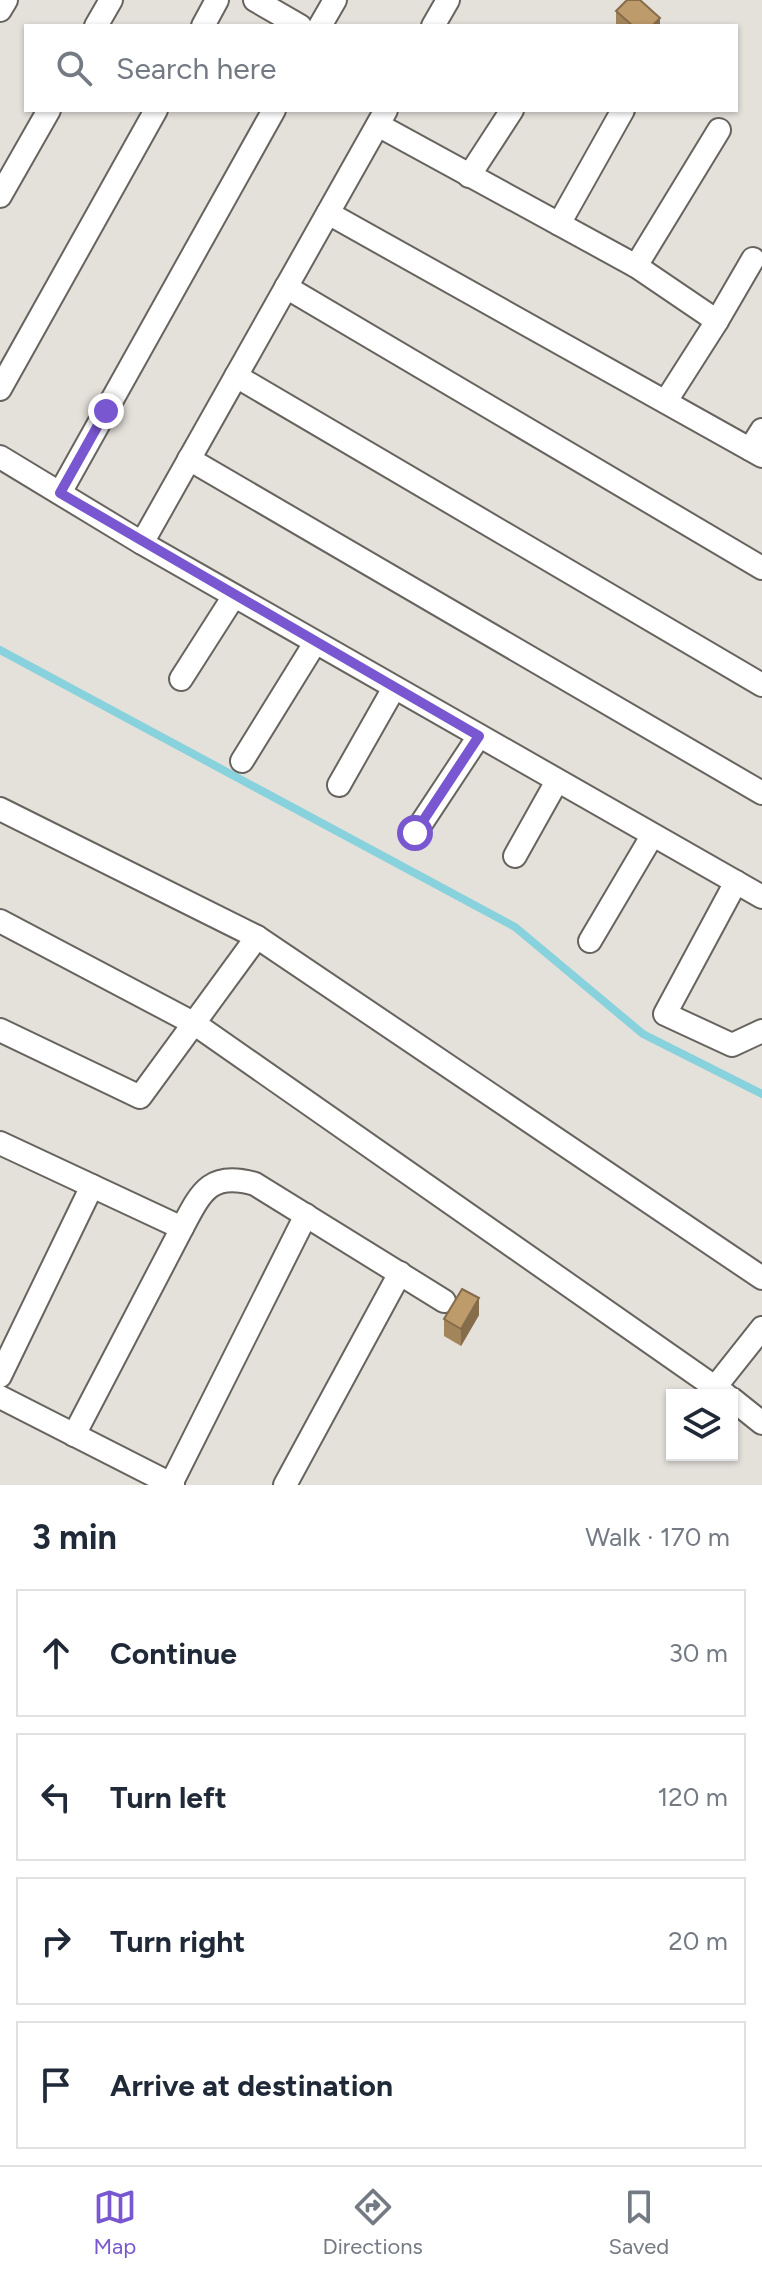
<!DOCTYPE html>
<html lang="en">
<head>
<meta charset="utf-8">
<style>
  body { margin:0; font-family:Figtree,sans-serif; background:#f2f2f3; color:#1f2937 }
  .controls { position:absolute; right:24px; bottom:24px; display:grid; overflow:hidden; border-radius:0px; box-shadow:0 2px 6px #0004 }
  .controls button { width:72px; height:72px; display:grid; place-items:center; padding:0; border:0; border-bottom:2px solid #e0e1e3; background:#fff; color:#1f2937; font:40px sans-serif }
  .stop { position:absolute; width:24px; height:24px; margin:-18px; border:6px solid #7957d1; border-radius:50%; background:#fff }
  .stop.end { background:#7957d1; border-color:#fff; box-shadow:0 2px 8px #0008 }
  .list { margin:0; padding:0; list-style:none }
  h2 { display:flex; justify-content:space-between; align-items:center; height:104px; margin:0; padding:0 32px; font-size:34px }
  h2 small { font-size:26px; font-weight:400; color:#747a83 }
  .list li { display:grid; grid-template-columns:52px 1fr auto; gap:24px; align-items:center; box-sizing:border-box; height:128px; margin:0 16px 16px; padding:0 16px; border:2px solid #e0e1e3; border-radius:0px }
  .list b { display:block; font-size:30px; white-space:nowrap }
  .list em { font-size:26px; font-style:normal; color:#747a83 }
  .icon { flex:none; width:44px; height:44px; fill:none; stroke:currentColor; stroke-width:2; stroke-linecap:round; stroke-linejoin:round }
  .map { position:relative; flex:none; width:762px; height:1485px; overflow:hidden }
  .search { position:absolute; background:#fff; box-shadow:0 2px 6px #0004; left:24px; right:24px; top:24px; height:88px; display:flex; align-items:center; gap:20px; box-sizing:border-box; padding:0 28px; border-radius:0px; color:#747a83; font-size:30px }
  .sheet { height:680px; background:#fff }
  nav { display:flex; justify-content:space-around; align-items:center; box-sizing:border-box; height:112px; border-top:2px solid #e0e1e3; background:#fff; font-size:22px; color:#747a83 }
  nav a { display:grid; justify-items:center; gap:4px }
  nav .on { color:#7957d1 }
  .map>svg:first-child { display:block }
  .lines { fill:none; stroke-linecap:round; stroke-linejoin:round }
  .stream { stroke:#87d2dd; stroke-width:8 }
  .minor-casing { stroke:#67635e; stroke-width:26 }
  .minor { stroke:#fff; stroke-width:22 }
  .wall { fill:#a3855c }
  .shaded-wall { fill:#856c4b }
  .building { fill:#be9b6b; stroke:#856c4b; stroke-width:2 }
  .route { stroke:#7957d1; stroke-width:10 }
</style>
</head>
<body>
<div class="map">
<svg width="762" height="1485" viewBox="0 0 762 1485">
  <rect width="100%" height="100%" fill="#e4e0da"/>
  <g class="lines">
    <polyline class="stream" points="0,650 515,927 643,1034 762,1094"/>
    <defs>
      <g id="minor">
        <polyline points="255,0 300,26"/>
        <polyline points="0,10 6,0"/>
        <polyline points="96,26 111,0"/>
        <polyline points="203,26 217,0"/>
        <polyline points="320,26 335,0"/>
        <polyline points="433,26 448,0"/>
        <polyline points="378,125 636,266 717,321 666,401"/>
        <polyline points="469,176 512,110"/>
        <polyline points="0,196 49,110"/>
        <polyline points="328,213 762,456"/>
        <polyline points="559,224 623,110"/>
        <polyline points="636,266 719,130"/>
        <polyline points="286,287 762,568"/>
        <polyline points="717,321 753,259"/>
        <polyline points="236,376 762,685"/>
        <polyline points="0,389 156,110"/>
        <polyline points="750,449 762,430"/>
        <polyline points="0,457 142,543 762,897"/>
        <polyline points="189,459 762,793"/>
        <polyline points="60,493 274,110"/>
        <polyline points="142,543 386,110"/>
        <polyline points="181,679 234,596"/>
        <polyline points="242,761 315,643"/>
        <polyline points="339,785 394,688"/>
        <polyline points="0,809 257,937 762,1278"/>
        <polyline points="415,833 479,736"/>
        <polyline points="515,856 557,781"/>
        <polyline points="736,882 665,1014 732,1045 762,1031"/>
        <polyline points="0,921 195,1024 726,1395"/>
        <polyline points="590,941 652,836"/>
        <polyline points="0,1030 140,1097 257,937"/>
        <path d="M0 1143 182 1228C201 1192 210 1171 255 1184L444 1301"/>
        <polyline points="0,1376 92,1186"/>
        <polyline points="716,1386 762,1328"/>
        <polyline points="0,1397 173,1485"/>
        <polyline points="732,1399 762,1423"/>
        <polyline points="74,1435 182,1228"/>
        <polyline points="171,1484 306,1215"/>
        <polyline points="285,1485 400,1273"/>
      </g>
    </defs>
    <use href="#minor" class="minor-casing"/>
    <use href="#minor" class="minor"/>
  </g>
  <g class="wall">
    <polygon points="616,11 660,26 616,26"/>
    <polygon points="479,1315 461,1346 444,1336 444,1319"/>
  </g>
  <g class="shaded-wall">
    <polygon points="660,18 660,26 652,26"/>
    <polygon points="479,1298 479,1315 461,1346 461,1329"/>
  </g>
  <g class="building">
    <polygon points="627,0 640,0 660,18 652,26 633,26 616,11"/>
    <polygon points="462,1289 479,1298 461,1329 444,1319"/>
  </g>
  <g class="lines">
    <polyline class="route" points="106,411 60,493 479,736 415,833"/>
  </g>
</svg>
<div class="controls">
<button><svg class="icon" aria-label="layers" viewBox="0 0 24 24"><path d="M12 4l9 5-9 5-9-5zM3 14l9 5 9-5"/></svg></button>
</div>
<div class="stop" style="left:415px;top:833px"></div>
<div class="stop end" style="left:106px;top:411px"></div>
<div class="search"><svg class="icon" aria-label="search" viewBox="0 0 24 24"><circle cx="10" cy="10" r="6"/><path d="M15 15l6 6"/></svg>Search here</div>
</div>
<section class="sheet">
<h2>3 min<small>Walk · 170 m</small></h2>
<ul class="list">
<li><svg class="icon" aria-label="ahead" viewBox="0 0 24 24"><path d="M12 20V5M6 11l6-6 6 6"/></svg><div><b>Continue</b></div><em>30 m</em></li>
<li><svg class="icon" aria-label="left" viewBox="0 0 24 24"><path d="M17 20v-9H6M10 6l-5 5 5 5"/></svg><div><b>Turn left</b></div><em>120 m</em></li>
<li><svg class="icon" aria-label="right" viewBox="0 0 24 24"><path d="M7 20v-9h11M14 6l5 5-5 5"/></svg><div><b>Turn right</b></div><em>20 m</em></li>
<li><svg class="icon" aria-label="arrive" viewBox="0 0 24 24"><path d="M6 21V4h12l-3 4 3 4H6"/></svg><div><b>Arrive at destination</b></div></li>
</ul>
</section>
<nav>
<a class="on"><svg class="icon" aria-label="map" viewBox="0 0 24 24"><path d="M3 6l6-2 6 2 6-2v14l-6 2-6-2-6 2zM9 4v14M15 6v14"/></svg>Map</a>
<a><svg class="icon" aria-label="directions" viewBox="0 0 24 24"><path d="M12 3l9 9-9 9-9-9zM9 14v-3h6M13 9l2 2-2 2"/></svg>Directions</a>
<a><svg class="icon" aria-label="saved" viewBox="0 0 24 24"><path d="M7 4h10v16l-5-4-5 4z"/></svg>Saved</a>
</nav>
</body>
</html>
